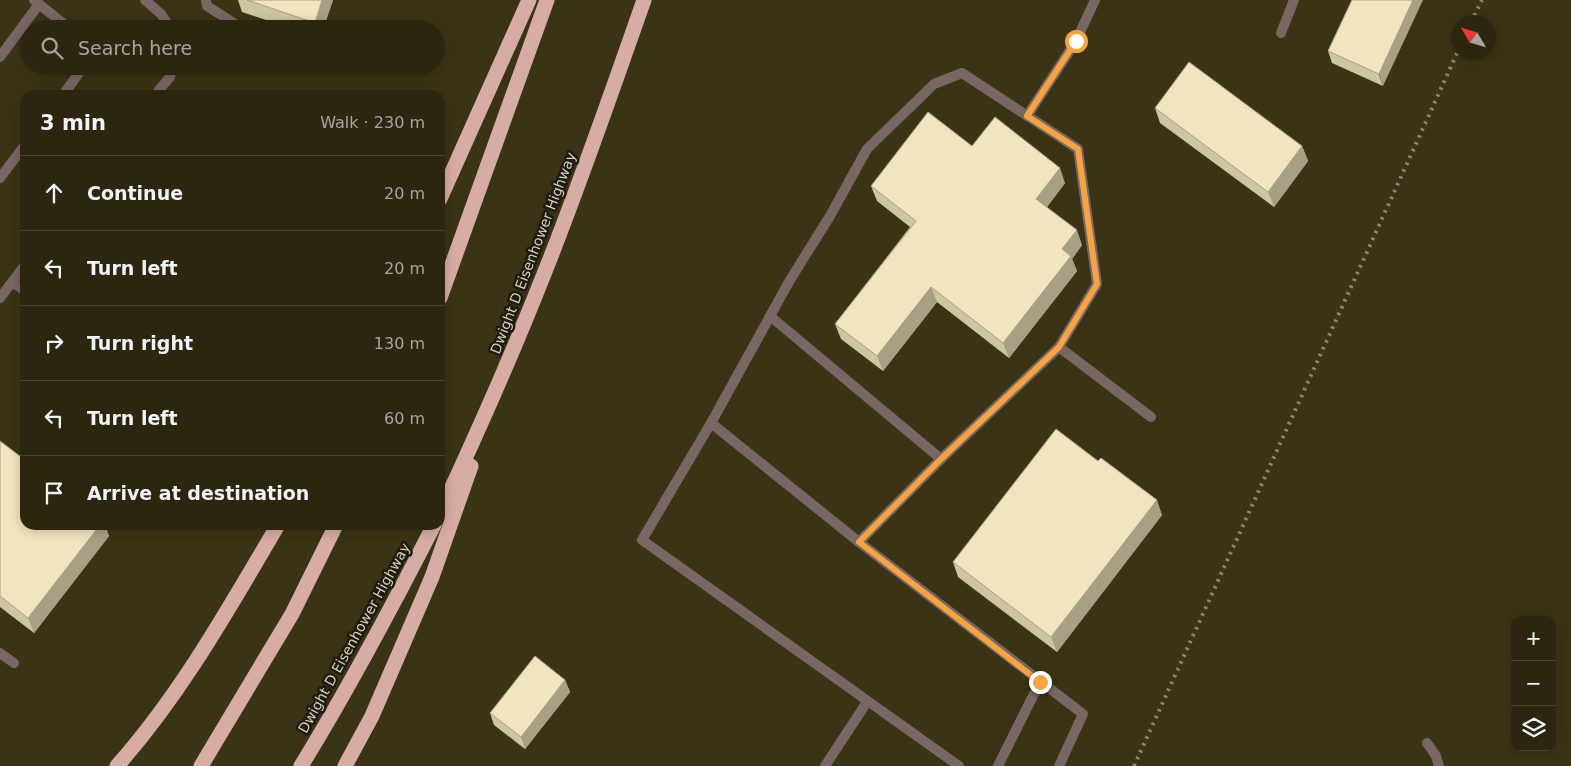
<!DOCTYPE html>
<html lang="en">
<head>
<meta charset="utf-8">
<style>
  body { margin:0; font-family:"DejaVu Sans",sans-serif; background:#38321e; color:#f1f3f6 }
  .controls { position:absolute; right:15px; bottom:15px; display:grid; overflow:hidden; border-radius:10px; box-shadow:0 2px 12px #0003 }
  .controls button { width:45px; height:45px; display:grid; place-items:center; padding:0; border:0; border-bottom:1px solid #484330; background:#2c2610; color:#f1f3f6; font:25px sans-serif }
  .compass { position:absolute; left:1451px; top:15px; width:45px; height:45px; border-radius:50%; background:#2c2610; box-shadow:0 2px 12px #0003; rotate:308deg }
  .stop { position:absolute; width:15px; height:15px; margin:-11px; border:4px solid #f5a345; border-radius:50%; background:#fff }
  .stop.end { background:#f5a345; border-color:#fff; box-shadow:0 1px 5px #0008 }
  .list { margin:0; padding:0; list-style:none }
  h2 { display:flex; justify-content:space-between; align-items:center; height:65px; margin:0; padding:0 20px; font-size:21px }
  h2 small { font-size:16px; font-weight:400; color:#a6a59f }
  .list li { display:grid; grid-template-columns:32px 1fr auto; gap:15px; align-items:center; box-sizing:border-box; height:75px; padding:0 20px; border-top:1px solid #484330 }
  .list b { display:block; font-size:19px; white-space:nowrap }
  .list em { font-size:16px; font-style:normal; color:#a6a59f }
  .icon { flex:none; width:28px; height:28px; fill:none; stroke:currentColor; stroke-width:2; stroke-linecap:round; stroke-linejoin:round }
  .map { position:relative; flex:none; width:1571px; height:766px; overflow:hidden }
  .search { position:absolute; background:#2c2610; box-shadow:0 2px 12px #0003; left:20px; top:20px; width:425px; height:55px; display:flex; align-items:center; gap:12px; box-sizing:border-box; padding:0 18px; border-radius:28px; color:#a6a59f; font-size:19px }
  .panel { position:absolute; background:#2c2610; box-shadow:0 2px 12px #0003; left:20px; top:90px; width:425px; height:440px; border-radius:15px }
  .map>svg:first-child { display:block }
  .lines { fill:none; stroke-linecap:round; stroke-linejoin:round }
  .lane { stroke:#796764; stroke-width:10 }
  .street { stroke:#796764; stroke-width:10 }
  .highway { stroke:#d7aca5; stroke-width:15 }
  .rail { stroke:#8c866e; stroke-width:4; stroke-dasharray:2.5 5; stroke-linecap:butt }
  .wall { fill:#cec5a3 }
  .shaded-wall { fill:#a8a085 }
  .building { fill:#f0e5be; stroke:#a8a085 }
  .route { stroke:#f5a345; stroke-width:6 }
  .labels { text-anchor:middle; stroke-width:5; stroke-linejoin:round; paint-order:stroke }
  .street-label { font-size:14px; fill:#d7d2c1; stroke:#1f1b0e }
</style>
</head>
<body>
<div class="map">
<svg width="1571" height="766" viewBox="0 0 1571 766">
  <rect width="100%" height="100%" fill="#3b3315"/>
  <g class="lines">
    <g class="lane">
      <polyline points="34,0 70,29"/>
      <polyline points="206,0 207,6 243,29"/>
      <polyline points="1281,33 1294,0"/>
      <polyline points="0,57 39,4"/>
      <polyline points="63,95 84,66"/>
      <polyline points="1027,116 1076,41 1095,0"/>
      <polyline points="0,178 25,145"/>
      <polyline points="770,316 941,459"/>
      <polyline points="1059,347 1151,417"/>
      <polyline points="711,423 790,280 830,216 867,149 934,84 962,73 1078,149 1097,284 1059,347 941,459 859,542"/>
      <polyline points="1427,743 1436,756 1439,766"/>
      <polyline points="825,766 867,702"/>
      <polyline points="959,766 642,540 711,423 859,542 1083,714 1059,766"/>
      <polyline points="998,766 1040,682"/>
    </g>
    <g class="street">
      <polyline points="145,0 161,14 171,29"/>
      <polyline points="155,95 170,77 173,66"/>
      <polyline points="12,282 25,291"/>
      <polyline points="0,298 25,265"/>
      <polyline points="0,653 14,663"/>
    </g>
    <g class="highway">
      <polyline points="440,199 529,0"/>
      <polyline points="440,298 547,0"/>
      <path d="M440 513C477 434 512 355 544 274 580 184 612 91 644 0"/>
      <path d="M117 766C181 694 229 608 278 525"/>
      <polyline points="201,766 292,614 336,525"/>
      <path d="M301 766C349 688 392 607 434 525"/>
      <polyline points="345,766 372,716 432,577 471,466"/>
    </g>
    <g class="rail">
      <polyline points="1471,22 1482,0"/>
      <polyline points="1134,766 1458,51"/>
    </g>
  </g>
  <g class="wall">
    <polygon points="238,0 333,0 323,29 293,29 242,12"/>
    <polygon points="1352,0 1383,86 1332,63 1328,51"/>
    <polygon points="1155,108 1302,146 1308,161 1274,207 1160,123"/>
    <polygon points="972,146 1065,183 1047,207 1082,245 1072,259 1077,271 1009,358 937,302 883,371 841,339 835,324 910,227 877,201 871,186"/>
    <polygon points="0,441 25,525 105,525 109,536 34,633 0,607"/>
    <polygon points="1098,461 1162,515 1057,652 958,577 953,562"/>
    <polygon points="565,680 570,692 525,749 494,725 490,713"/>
  </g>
  <g class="shaded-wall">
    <polygon points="322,0 333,0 323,29 317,29 315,23"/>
    <polygon points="1413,0 1423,0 1383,86 1379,74"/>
    <polygon points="1302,146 1308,161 1274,207 1268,192"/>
    <polygon points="1060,168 1065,183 1041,214 1036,199"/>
    <polygon points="1077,230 1082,245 1072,259 1077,271 1009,358 1003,343 1062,249"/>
    <polygon points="931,287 937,302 883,371 877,356"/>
    <polygon points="1157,500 1162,515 1057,652 1051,637"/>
    <polygon points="100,525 105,525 109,536 34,633 28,618"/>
    <polygon points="565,680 570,692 525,749 521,737"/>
  </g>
  <g class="building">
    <polygon points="247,0 322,0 315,23"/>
    <polygon points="1352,0 1413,0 1379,74 1328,51"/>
    <polygon points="1189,62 1302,146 1268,192 1155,108"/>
    <polygon points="928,112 972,146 995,117 1060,168 1036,199 1077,230 1062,249 1071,256 1003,343 931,287 877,356 835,324 916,221 871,186"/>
    <polygon points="1056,429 1098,461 1101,458 1157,500 1051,637 953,562"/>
    <polygon points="0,441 25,460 25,525 100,525 28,618 0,596"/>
    <polygon points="535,656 565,680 521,737 490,713"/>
  </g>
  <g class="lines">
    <polyline class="route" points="1040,682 859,542 941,459 1059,347 1097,284 1078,149 1027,116 1076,41"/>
  </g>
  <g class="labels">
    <g class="street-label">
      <text transform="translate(533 253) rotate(-69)" y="5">Dwight D Eisenhower Highway</text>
      <text transform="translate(354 638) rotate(-61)" y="5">Dwight D Eisenhower Highway</text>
    </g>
  </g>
</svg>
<div class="controls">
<button>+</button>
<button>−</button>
<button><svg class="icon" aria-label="layers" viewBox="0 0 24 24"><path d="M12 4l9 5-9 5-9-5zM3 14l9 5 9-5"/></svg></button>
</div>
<svg class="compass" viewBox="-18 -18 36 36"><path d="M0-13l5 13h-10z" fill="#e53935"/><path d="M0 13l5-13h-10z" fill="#a6a59f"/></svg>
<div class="stop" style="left:1076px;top:41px"></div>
<div class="stop end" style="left:1040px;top:682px"></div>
<div class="search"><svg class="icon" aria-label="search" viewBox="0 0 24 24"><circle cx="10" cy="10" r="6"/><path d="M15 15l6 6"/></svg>Search here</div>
<section class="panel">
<h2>3 min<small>Walk · 230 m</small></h2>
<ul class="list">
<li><svg class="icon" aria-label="ahead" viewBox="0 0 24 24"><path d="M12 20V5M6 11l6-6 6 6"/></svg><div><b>Continue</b></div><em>20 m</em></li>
<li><svg class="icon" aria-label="left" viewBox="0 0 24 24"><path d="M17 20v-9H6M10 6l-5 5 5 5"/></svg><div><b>Turn left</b></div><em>20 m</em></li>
<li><svg class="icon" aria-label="right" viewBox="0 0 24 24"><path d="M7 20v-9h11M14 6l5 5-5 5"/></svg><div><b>Turn right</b></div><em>130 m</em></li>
<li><svg class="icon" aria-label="left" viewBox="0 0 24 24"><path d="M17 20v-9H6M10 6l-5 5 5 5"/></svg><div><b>Turn left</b></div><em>60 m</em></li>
<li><svg class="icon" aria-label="arrive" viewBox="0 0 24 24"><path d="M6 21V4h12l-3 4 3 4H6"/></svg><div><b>Arrive at destination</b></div></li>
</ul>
</section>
</div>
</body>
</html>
